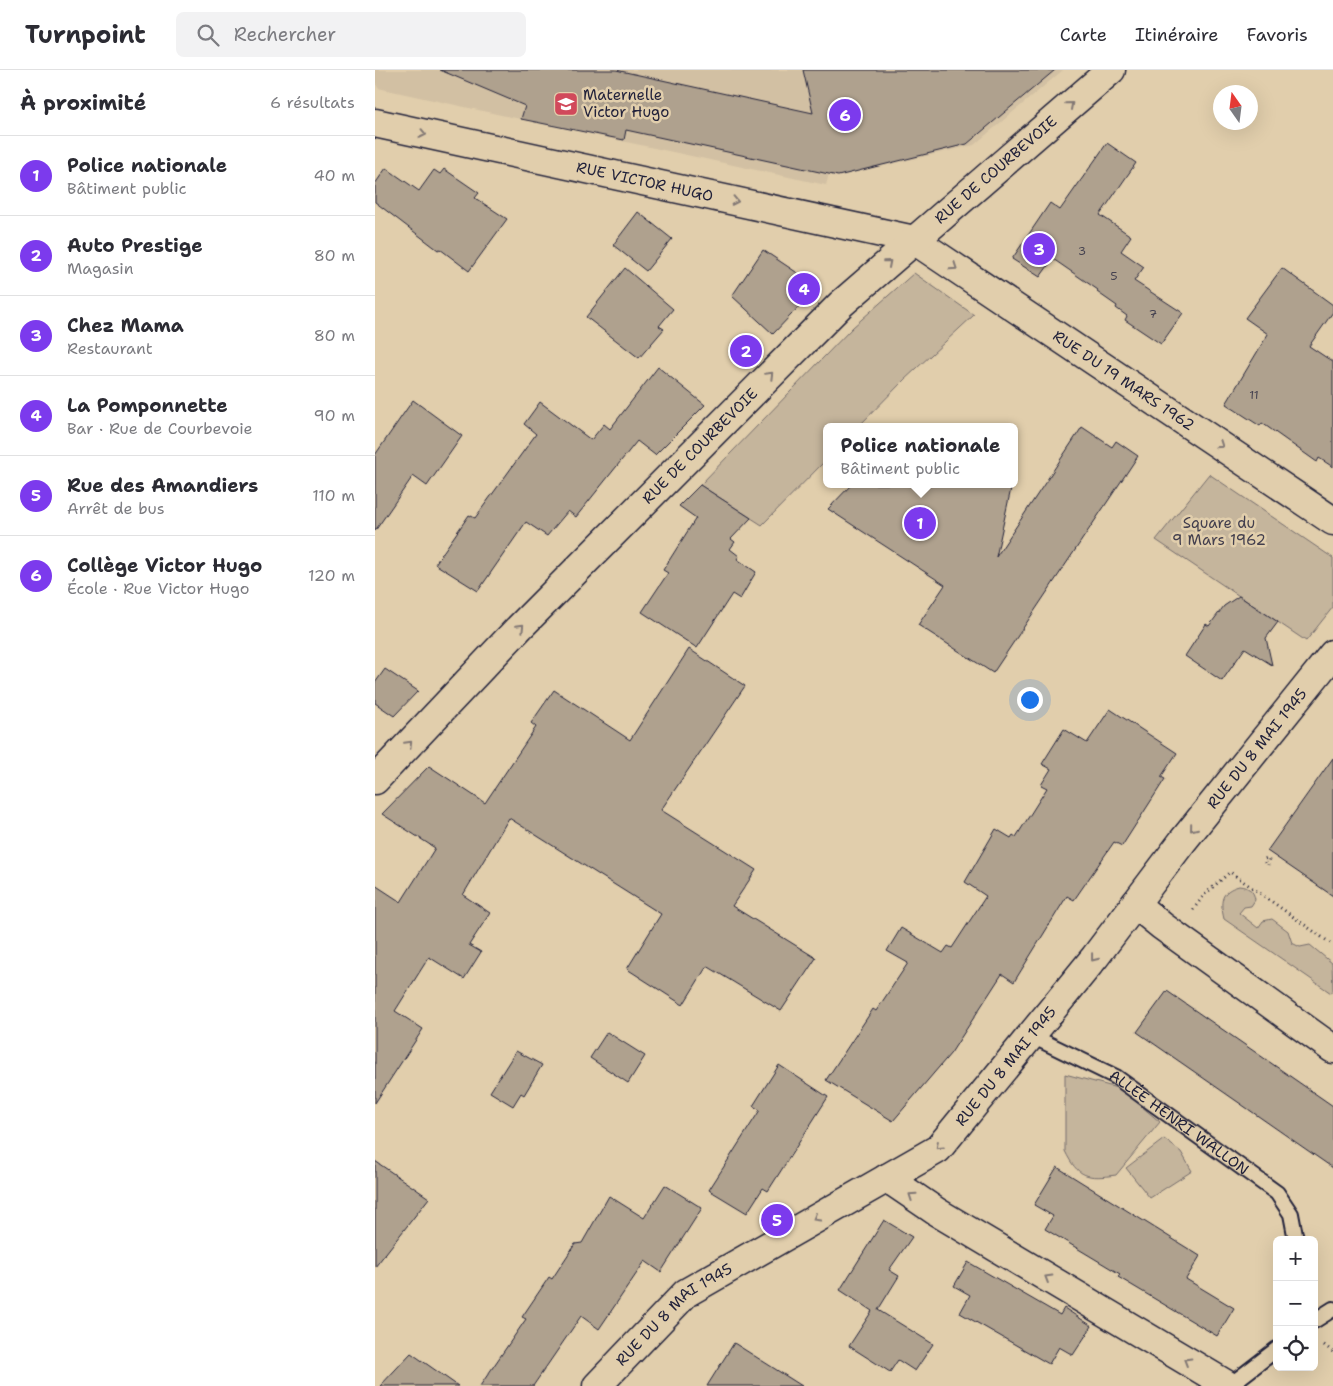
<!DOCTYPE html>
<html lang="fr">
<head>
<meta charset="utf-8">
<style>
  body { margin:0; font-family:"Shantell Sans",sans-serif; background:#f2f2f3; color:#2b2b33 }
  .controls { position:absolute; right:15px; bottom:15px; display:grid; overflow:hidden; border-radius:8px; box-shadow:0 5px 20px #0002 }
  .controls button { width:45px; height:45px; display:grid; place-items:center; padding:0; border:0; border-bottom:1px solid #e1e1e2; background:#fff; color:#2b2b33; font:25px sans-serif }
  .compass { position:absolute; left:838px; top:15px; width:45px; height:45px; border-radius:50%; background:#fff; box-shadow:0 5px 20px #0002; rotate:346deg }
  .you { position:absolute; left:654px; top:629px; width:18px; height:18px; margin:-12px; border:4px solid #fff; border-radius:50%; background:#1a73e8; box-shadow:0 0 0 8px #1a73e833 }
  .badge { display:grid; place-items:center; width:32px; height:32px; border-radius:50%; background:#7c3aed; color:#fff; font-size:16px; font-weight:700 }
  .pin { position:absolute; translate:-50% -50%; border:2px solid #fff; box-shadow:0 1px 5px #0006 }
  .popup { position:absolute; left:448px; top:353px; width:195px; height:65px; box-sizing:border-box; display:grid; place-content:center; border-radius:8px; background:#fff; filter:drop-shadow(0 1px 4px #0005); font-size:16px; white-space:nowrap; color:#7c7c81 }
  .popup b { font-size:19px; color:#2b2b33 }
  .popup::after { content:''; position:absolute; left:50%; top:100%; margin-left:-10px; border:10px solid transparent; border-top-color:#fff }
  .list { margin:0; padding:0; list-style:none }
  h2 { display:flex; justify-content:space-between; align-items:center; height:65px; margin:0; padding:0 20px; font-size:21px }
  h2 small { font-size:16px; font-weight:400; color:#7c7c81 }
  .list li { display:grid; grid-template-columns:32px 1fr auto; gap:15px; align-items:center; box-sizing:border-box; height:80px; padding:0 20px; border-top:1px solid #e1e1e2 }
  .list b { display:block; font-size:19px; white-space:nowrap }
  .list p { margin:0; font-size:16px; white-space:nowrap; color:#7c7c81 }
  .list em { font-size:16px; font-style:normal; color:#7c7c81 }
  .icon { flex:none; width:28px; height:28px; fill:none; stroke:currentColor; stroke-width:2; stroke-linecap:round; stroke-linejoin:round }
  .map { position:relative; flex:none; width:958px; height:1316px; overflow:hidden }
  header { display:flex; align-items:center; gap:30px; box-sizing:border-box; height:70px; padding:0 25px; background:#fff; border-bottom:1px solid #e1e1e2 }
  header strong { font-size:24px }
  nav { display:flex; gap:28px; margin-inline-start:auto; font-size:18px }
  .search { width:350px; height:45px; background:#f2f2f3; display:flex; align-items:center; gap:12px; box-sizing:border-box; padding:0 18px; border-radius:8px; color:#7c7c81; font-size:19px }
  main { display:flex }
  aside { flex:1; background:#fff }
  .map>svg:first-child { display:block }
  .built { fill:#d2c0a3 }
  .green { fill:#c5b59c; stroke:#746c6c }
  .building { fill:#afa18e; stroke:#22223b }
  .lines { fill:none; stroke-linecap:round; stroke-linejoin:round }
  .lane-casing { stroke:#22223b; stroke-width:18 }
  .street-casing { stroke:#22223b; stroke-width:31 }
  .secondary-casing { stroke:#22223b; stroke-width:31 }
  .path { stroke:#22223b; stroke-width:3; stroke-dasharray:1 4; stroke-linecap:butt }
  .lane { stroke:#e1ceac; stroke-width:14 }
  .street { stroke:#e1ceac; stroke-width:28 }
  .secondary { stroke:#e1ceac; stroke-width:28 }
  .oneway { stroke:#827874 }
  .labels { text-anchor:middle; stroke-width:5; stroke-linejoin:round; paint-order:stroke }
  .number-label { font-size:12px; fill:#454250 }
  .poi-label { font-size:15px; fill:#22223b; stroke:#e1ceac; text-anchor:start }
  .street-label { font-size:15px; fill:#22223b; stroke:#e1ceac }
  .park-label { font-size:15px; fill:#433f4e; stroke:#e1ceac }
</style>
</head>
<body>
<header>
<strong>Turnpoint</strong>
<div class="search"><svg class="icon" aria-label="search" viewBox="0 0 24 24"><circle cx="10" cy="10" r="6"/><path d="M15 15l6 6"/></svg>Rechercher</div>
<nav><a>Carte</a><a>Itinéraire</a><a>Favoris</a></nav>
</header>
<main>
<aside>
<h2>À proximité<small>6 résultats</small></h2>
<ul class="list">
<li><span class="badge">1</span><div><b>Police nationale</b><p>Bâtiment public</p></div><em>40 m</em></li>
<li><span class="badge">2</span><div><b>Auto Prestige</b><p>Magasin</p></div><em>80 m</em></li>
<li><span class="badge">3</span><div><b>Chez Mama</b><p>Restaurant</p></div><em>80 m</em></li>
<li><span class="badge">4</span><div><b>La Pomponnette</b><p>Bar · Rue de Courbevoie</p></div><em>90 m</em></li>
<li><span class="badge">5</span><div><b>Rue des Amandiers</b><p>Arrêt de bus</p></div><em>110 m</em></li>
<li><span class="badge">6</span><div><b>Collège Victor Hugo</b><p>École · Rue Victor Hugo</p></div><em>120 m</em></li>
</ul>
</aside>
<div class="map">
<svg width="958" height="1316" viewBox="0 0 958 1316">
  <rect width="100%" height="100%" fill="#e1ceac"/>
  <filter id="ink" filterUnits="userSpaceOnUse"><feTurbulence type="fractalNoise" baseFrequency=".02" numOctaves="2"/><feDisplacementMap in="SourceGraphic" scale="10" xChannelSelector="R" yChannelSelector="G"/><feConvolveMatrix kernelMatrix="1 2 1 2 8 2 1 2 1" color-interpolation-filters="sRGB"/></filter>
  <g filter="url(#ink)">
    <polygon class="built" points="0,0 688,0 599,75 461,107 454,104 451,115 219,65 220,60 178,51 177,56 3,18 0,10"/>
    <g class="green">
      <polygon points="539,203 599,245 528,311 483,357 451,357 451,390 387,455 325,415 478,257"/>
      <polygon points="834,404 958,488 958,537 931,571 781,470"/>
      <path d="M864 816C873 817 879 820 880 830L876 836 869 837 864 843 883 858 888 851 897 849 913 861 917 873 925 877 935 875 957 893 958 920 956 923 849 849C845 832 845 821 864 816Z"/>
      <path d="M690 1004 746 1019 785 1052 741 1105C713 1109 703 1108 690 1081Z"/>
      <polygon points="789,1069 806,1082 817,1101 775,1128 751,1098"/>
    </g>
    <g class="building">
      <polygon points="65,0 241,0 438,43 428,0 680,0 592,74 463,106 251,60 249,70 146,49 150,36"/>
      <polygon points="732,73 761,93 725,145 756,166 746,181 769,197 759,211 808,243 786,274 750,250 752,246 741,238 742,236 722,222 723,220 678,189 665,207 637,189 675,133 685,140"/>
      <polygon points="11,98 44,121 59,100 65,104 69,99 104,123 100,128 132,149 94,201 65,179 63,180 0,132 0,114"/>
      <polygon points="263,142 297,169 271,201 238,175"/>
      <polygon points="388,180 433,210 435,225 398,264 357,226"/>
      <polygon points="250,198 298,239 284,256 289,259 264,288 211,247"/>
      <polygon points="907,198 958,235 958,242 934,276 958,292 958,397 944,388 942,392 887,353 885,356 851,334 893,264 870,248"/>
      <polygon points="283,297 330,335 280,385 262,371 201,447 193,441 172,466 151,452 103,521 60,494 94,445 100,448 161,364 149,354 165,332 216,370 229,354 235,359"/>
      <polygon points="38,330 87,366 52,416 38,406 0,461 0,385"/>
      <polygon points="707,357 737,377 741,371 763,386 618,603 543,555 570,515 453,439 477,414 637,414 621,487"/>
      <polygon points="325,415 376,448 356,469 360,472 355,479 364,486 362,489 381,502 365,529 357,524 322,578 267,542 293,503 288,500 321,448 304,436"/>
      <polygon points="864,526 903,552 891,568 897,595 870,578 847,611 810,586 831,554 834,556 849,536"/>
      <polygon points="314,579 370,616 286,740 381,800 357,836 441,888 406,941 332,896 308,935 252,899 286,844 134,748 88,825 115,843 94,875 106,882 89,909 54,887 20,941 48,959 0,1033 0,815 26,832 60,778 7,744 54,696 110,733 161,657 156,653 179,620 255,670"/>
      <polygon points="10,599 43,621 19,646 0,633 0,613"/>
      <polygon points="735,639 802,683 786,707 790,709 747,776 739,772 699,830 692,826 639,912 627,904 576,983 518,1051 451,1010 498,939 501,941 533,893 512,881 526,858 568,883 573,876 577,878 611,826 590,812 621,759 636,768 638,765 641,767 672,718 666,715 676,699 667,694 689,659 712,673"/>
      <polygon points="958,688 958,826 892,781"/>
      <polygon points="792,921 958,1036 958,1098 762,962"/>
      <polygon points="232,962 270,986 253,1013 215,988"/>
      <polygon points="141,981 167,995 149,1025 146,1023 138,1036 115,1022"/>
      <polygon points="404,995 453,1027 393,1121 388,1118 372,1143 334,1120 385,1040 378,1036"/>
      <polygon points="0,1091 54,1128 0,1197"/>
      <polygon points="682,1097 825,1186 811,1209 859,1238 842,1266 743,1207 745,1204 670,1159 678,1146 659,1135"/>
      <polygon points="290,1115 327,1138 286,1202 270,1191 224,1259 206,1246 158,1316 105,1316 151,1249 147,1247 174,1207 177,1209 200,1174 207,1173 234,1126 269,1148"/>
      <polygon points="509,1150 537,1167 514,1200 524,1206 503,1240 558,1274 540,1301 523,1290 515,1302 474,1276 497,1241 465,1220"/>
      <polygon points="593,1192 685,1245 689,1238 717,1256 698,1285 684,1277 674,1294 585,1243 595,1225 579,1216"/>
      <polygon points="359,1273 427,1316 332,1316"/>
      <polygon points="36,1283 83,1316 5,1316"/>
    </g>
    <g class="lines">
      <defs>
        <g id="lane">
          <path id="s1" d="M657 966 741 1007 902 1123 916 1144 921 1170"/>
          <polyline points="939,1251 958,1239"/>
          <polyline points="854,1316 902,1279"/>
        </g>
        <g id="street">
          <path id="s2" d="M0 53 539 170 958 451"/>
          <polyline points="760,834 787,856 958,979"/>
          <polyline points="512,1108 562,1142 854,1316"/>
          <path id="s3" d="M222 1316 311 1223 563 1079 720 887 807 772 958 584"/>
        </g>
        <g id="secondary">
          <path id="s4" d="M0 710 143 559 466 234 736 0"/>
        </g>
      </defs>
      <use href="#lane" class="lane-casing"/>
      <use href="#street" class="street-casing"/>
      <use href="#secondary" class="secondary-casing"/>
      <g class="path">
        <polyline points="890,793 889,789 892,788 894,789 893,795"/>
        <polyline points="818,840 829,825 855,802 958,875"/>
        <polyline points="949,1275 958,1282"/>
      </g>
      <use href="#lane" class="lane"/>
      <use href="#street" class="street"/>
      <use href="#secondary" class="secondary"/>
    </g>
    <defs><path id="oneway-chevron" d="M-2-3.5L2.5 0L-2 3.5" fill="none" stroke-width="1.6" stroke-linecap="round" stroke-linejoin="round" transform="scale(1.25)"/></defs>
    <g class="oneway">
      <use href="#oneway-chevron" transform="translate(695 35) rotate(-41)"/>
      <use href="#oneway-chevron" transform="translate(48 64) rotate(12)"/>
      <use href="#oneway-chevron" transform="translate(360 131) rotate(12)"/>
      <use href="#oneway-chevron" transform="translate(513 193) rotate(-41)"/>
      <use href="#oneway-chevron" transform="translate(579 197) rotate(34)"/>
      <use href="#oneway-chevron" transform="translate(395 305) rotate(-45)"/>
      <use href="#oneway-chevron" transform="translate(845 375) rotate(34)"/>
      <use href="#oneway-chevron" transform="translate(146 557) rotate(-46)"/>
      <use href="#oneway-chevron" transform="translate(34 674) rotate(-46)"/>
      <use href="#oneway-chevron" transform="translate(818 758) rotate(129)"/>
      <use href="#oneway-chevron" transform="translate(719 888) rotate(128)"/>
      <use href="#oneway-chevron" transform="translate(564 1076) rotate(137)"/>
      <use href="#oneway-chevron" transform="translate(537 1126) rotate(-146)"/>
      <use href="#oneway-chevron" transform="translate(441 1148) rotate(150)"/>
      <use href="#oneway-chevron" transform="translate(673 1208) rotate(-149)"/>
      <use href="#oneway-chevron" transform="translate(812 1291) rotate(-149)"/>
    </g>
  </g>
  <defs>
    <symbol id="school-square" viewBox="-11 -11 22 22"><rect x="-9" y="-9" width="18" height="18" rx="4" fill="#d1495b" stroke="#e1ceac"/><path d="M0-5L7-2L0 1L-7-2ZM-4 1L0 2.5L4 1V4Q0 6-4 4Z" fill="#fff"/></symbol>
  </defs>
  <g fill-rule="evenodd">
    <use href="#school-square" x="177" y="20" width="28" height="28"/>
  </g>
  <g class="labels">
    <g class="number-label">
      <text x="707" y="185">3</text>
      <text x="739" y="210">5</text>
      <text x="778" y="248">7</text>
      <text x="879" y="329">11</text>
    </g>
    <g class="poi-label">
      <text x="208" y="30">Maternelle<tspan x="208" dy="17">Victor Hugo</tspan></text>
    </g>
    <g class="street-label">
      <text dy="5" stroke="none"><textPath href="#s4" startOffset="871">RUE DE COURBEVOIE</textPath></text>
      <text dy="5" stroke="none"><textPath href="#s2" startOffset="276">RUE VICTOR HUGO</textPath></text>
      <text dy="5" stroke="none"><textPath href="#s2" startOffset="804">RUE DU 19 MARS 1962</textPath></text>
      <text dy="5" stroke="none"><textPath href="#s4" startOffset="466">RUE DE COURBEVOIE</textPath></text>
      <text dy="5" stroke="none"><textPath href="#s3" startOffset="931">RUE DU 8 MAI 1945</textPath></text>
      <text dy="5" stroke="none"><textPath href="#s3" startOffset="526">RUE DU 8 MAI 1945</textPath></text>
      <text dy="5" stroke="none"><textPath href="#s1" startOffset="171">ALLÉE HENRI WALLON</textPath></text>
      <text dy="5" stroke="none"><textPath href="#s3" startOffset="106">RUE DU 8 MAI 1945</textPath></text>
    </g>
    <g class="park-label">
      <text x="844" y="458">Square du<tspan x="844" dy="17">9 Mars 1962</tspan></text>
    </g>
  </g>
</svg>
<div class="controls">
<button>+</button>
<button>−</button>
<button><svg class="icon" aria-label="locate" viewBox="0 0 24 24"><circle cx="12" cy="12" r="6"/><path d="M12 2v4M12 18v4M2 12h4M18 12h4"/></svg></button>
</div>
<svg class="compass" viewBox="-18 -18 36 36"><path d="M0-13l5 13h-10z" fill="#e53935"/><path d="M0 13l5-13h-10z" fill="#7c7c81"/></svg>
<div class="you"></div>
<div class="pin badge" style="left:545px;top:453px">1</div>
<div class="popup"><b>Police nationale</b>Bâtiment public</div>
<div class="pin badge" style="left:371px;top:281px">2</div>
<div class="pin badge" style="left:664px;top:179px">3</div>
<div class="pin badge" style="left:429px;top:219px">4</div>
<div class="pin badge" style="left:402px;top:1150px">5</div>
<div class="pin badge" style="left:470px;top:45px">6</div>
</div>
</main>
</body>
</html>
